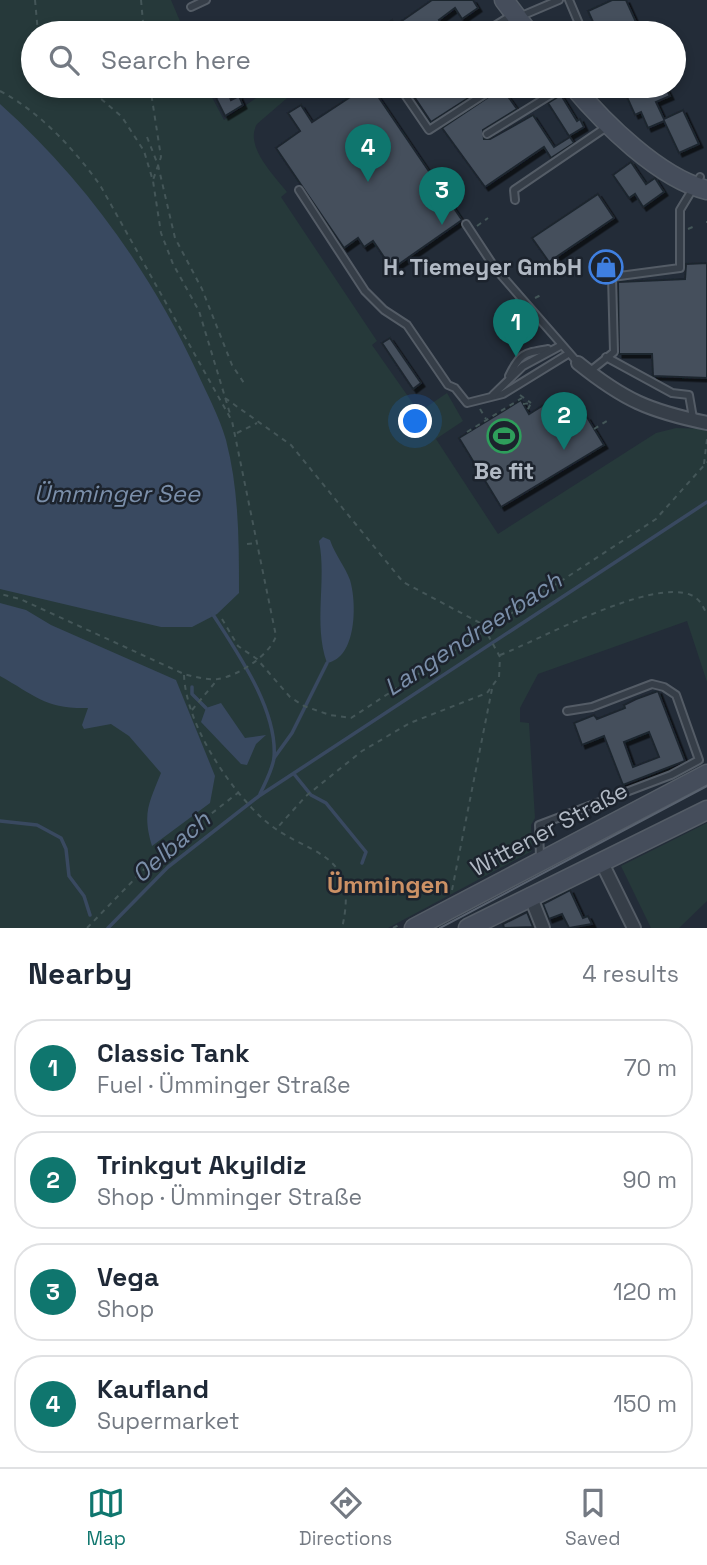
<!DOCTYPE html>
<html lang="en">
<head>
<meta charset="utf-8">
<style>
  body { margin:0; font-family:"Space Grotesk",sans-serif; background:#f2f2f3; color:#1f2937 }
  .you { position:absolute; left:416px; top:422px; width:24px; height:24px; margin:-18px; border:5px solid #fff; border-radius:50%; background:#1a73e8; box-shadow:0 0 0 10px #1a73e833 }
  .badge { display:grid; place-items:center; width:46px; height:46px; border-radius:50%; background:#0f766e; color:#fff; font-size:23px; font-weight:700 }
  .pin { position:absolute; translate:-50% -58px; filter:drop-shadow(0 2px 4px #0008) }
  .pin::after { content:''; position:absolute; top:37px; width:24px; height:21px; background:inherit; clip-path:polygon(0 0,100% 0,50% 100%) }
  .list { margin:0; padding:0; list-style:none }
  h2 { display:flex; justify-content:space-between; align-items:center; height:91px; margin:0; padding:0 28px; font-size:30px }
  h2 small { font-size:23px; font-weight:400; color:#747a83 }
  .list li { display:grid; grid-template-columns:46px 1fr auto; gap:21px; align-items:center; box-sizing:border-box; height:98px; margin:0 14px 14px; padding:0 14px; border:2px solid #e0e1e3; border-radius:28px }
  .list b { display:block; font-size:26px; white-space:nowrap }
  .list p { margin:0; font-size:23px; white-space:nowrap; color:#747a83 }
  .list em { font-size:23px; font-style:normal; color:#747a83 }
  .icon { flex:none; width:38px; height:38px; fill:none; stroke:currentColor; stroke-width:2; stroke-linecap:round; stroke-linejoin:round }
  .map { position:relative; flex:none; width:707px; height:928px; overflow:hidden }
  .search { position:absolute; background:#fff; box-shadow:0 4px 10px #0003; left:21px; right:21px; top:21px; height:77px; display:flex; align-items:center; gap:18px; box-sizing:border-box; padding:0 24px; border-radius:38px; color:#747a83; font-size:26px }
  .sheet { height:539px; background:#fff }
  nav { display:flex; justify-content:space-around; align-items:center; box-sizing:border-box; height:98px; border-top:2px solid #e0e1e3; background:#fff; font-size:19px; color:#747a83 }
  nav a { display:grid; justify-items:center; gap:4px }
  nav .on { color:#0f766e }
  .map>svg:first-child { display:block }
  .green { fill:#26393a }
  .water { fill:#394960 }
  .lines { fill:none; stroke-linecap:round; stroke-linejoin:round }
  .stream { stroke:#394960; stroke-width:3.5 }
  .building { fill:#444f5c; stroke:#1e252f; stroke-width:2; fill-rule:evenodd; filter:url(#shadow) }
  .lane-casing { stroke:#545c66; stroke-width:10 }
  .street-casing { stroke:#545c66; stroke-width:16 }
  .secondary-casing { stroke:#545c66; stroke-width:21 }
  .path { stroke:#445658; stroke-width:2; stroke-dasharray:5 5; stroke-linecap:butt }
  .lane { stroke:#363e48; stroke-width:6 }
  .street { stroke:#363e48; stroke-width:12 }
  .secondary { stroke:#454d5b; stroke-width:18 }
  .tram { stroke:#59626f; stroke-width:2 }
  .labels { text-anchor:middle; stroke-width:5; stroke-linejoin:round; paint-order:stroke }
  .poi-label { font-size:23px; font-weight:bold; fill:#b1b9c4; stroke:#1c232d; text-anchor:end }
  .street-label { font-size:23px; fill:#b1b9c4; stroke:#1c232d }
  .water-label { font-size:24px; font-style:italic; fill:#7b8faa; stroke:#1c232d }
  .neighbourhood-label { font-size:24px; font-weight:bold; fill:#cc9165; stroke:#1c232d }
</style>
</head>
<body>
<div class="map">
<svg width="707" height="928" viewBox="0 0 707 928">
  <defs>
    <filter id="shadow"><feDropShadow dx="3.5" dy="3.5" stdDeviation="0" flood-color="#0009"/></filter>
  </defs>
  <rect width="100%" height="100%" fill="#232c38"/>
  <g class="green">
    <path d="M0 0H171L185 33H33V86H206L224 120 274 86H301L257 124C244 146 274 175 287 192L281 197 377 341 372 345 419 412 447 393 463 421 436 439 498 534 656 433 676 428 707 429V682L687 621 538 674 520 708V722L529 723 535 818 531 825 532 851 388 928H0Z"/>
    <polygon points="707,823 707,901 679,928 651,928 621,866"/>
  </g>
  <g class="water">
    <path d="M0 104C83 178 150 271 197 372 207 394 219 416 226 440 239 490 239 541 239 593L217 614 192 627H161L0 589Z"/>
    <path d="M323 537 330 540C335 555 345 566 350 580 357 603 357 658 327 663 313 623 327 581 319 541Z"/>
    <path d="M0 603 26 610 51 625 176 680 215 776 210 803 152 846C142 813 149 803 161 773L129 736 111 724 84 729 82 725 88 708C45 709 36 696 0 676Z"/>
    <polygon points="221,703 245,738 266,735 256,744 247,765 241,764 201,722 206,708"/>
  </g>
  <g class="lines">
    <g class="stream">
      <path d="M212 613C237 652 278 710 274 758 272 771 265 783 260 794"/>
      <polyline points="192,687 192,694 206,708"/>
      <polyline points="274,758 292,733 327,663"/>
      <polyline points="294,774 311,795 326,803 366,852 362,863"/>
      <polyline points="0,821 37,825 61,838 66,849 69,876 84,896 90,915"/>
      <polyline points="108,928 168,867 259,796 707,502"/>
    </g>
  </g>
  <g class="building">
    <polygon points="432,0 473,0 478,8 462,19 455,8 439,20 444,27 435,33 373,33 392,20 396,25"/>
    <polygon points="612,0 626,0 641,33 598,33 588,11"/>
    <polygon points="367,86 371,86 462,220 392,269 373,241 364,247 358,238 344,248 276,148 300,131 288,113 301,105 312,122"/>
    <polygon points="407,86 487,86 431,122"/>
    <polygon points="622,86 665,86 670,96 656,102 664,119 683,110 699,144 679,153 664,121 648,128 641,112 635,115"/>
    <polygon points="502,88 517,109 483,130 484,139 490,139 533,115 554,147 570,137 574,143 551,158 544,147 485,187 442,128"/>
    <polygon points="228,92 231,100 239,96 243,105 225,116 216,98"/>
    <polygon points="561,95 577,121 580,119 584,127 569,136 548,103"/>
    <polygon points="631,162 646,184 655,178 664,192 643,207 635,194 629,198 613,175"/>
    <polygon points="598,194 614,218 549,262 532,238"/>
    <polygon points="707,263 707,378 653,376 652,354 619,354 618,282 685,279 686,264"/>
    <polygon points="390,338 421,383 413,389 382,343"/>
    <polygon points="521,400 529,414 550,401 566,429 587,417 604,445 501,507 459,438"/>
    <path d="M658 691 685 761 623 785 604 736 582 745 574 723 594 715 597 719 625 708 624 705 636 699ZM649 732 659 757 633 767 624 742Z"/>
    <polygon points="570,890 583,918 588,916 592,924 569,928 562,914 549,919 543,904"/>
    <polygon points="527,912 533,927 504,928 503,924"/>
  </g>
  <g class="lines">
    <defs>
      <g id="lane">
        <polyline points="569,0 583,33"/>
        <polyline points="191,7 206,0"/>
        <polyline points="519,17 559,0"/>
        <polyline points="483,33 514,14"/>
        <polyline points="399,86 429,130 497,86"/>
        <polyline points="487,134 565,86"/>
        <polyline points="299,190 365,291 384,310 407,325 448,385 455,388 467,403 503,394 568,354"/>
        <polyline points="515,200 514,190 608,126"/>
        <polyline points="466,224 495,268 578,363"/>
        <polyline points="606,357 672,393 689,395 693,418"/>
        <polyline points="589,372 614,352 612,277 680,268 680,210 700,177"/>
        <path d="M509 376C520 353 524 353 548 349"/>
        <polyline points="493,395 523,366 560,346"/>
        <polyline points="540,858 539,825 671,775 699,760 676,695 664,687 652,684 592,707 567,711"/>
      </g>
      <g id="street">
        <path d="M578 363C624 400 649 411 707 423"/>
        <polyline points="601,861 634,928"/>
        <polyline points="530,895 543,928"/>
      </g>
      <g id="secondary">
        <polyline points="504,0 529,33"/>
        <path d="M573 86C604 123 659 178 707 190"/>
        <polyline points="414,928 707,774"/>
        <polyline points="468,928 707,810"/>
      </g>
    </defs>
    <use href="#lane" class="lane-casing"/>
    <use href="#street" class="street-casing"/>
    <use href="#secondary" class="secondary-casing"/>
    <g class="path">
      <polyline points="35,0 38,33"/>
      <polyline points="141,0 144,33"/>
      <polyline points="86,86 122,117 144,151 153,181 161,233 173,264 199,311 231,417"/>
      <polyline points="150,86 161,157 153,180"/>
      <path d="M0 91C40 112 74 149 100 185L232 421 276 636C270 655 238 676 218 679 206 680 195 677 184 674L20 599 0 594"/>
      <polyline points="147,137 158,165 175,238 202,289 232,365 244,383"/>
      <polyline points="706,222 707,222"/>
      <polyline points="477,226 488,218"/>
      <polyline points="688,229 695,226"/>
      <polyline points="535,298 541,295"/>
      <polyline points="520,395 531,403"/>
      <polyline points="225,398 291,445 403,582 482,624 500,657 499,677 487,693 410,723 362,751 306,796 277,828"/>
      <polyline points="523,404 531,403 527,411"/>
      <polyline points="480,409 486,419"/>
      <polyline points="556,412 568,405"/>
      <polyline points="594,429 610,419"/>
      <polyline points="467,432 522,398"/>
      <polyline points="237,433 257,423"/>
      <polyline points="704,464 707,439"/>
      <polyline points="247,544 257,543"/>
      <polyline points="222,619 238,646 257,659 290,697 304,706 330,715 351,718 656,519 707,462"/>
      <path d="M500 655C542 639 650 578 691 595 700 599 703 606 707 615"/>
      <path d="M184 675C186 724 228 787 263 819 305 857 361 847 342 928"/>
      <polyline points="192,710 218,679"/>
      <polyline points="452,890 492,689"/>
      <polyline points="87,928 156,857 239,792"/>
      <polyline points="393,928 399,925"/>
    </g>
    <use href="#lane" class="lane"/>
    <use href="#street" class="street"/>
    <use href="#secondary" class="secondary"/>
    <polyline class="tram" points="440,928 707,786"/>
  </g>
  <defs>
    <symbol id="shop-ring" viewBox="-11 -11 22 22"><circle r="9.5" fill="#1c232d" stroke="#3f7fe0" stroke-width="1.5"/><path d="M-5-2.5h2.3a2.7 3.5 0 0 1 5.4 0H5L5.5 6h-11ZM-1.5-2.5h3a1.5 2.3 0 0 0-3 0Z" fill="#3f7fe0"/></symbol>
    <symbol id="stadium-ring" viewBox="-11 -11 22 22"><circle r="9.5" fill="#1c232d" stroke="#2e9e5b" stroke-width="1.5"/><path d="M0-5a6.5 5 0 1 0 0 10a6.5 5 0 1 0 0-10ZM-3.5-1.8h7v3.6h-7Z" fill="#2e9e5b"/></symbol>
  </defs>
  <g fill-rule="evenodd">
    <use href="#shop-ring" x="587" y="248" width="38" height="38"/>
    <use href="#stadium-ring" x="485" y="417" width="38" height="38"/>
  </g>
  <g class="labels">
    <g class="poi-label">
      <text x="582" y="275">H. Tiemeyer GmbH</text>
      <text x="504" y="479" text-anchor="middle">Be fit</text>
    </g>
    <g class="street-label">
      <text transform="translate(549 829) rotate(-28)" y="8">Wittener Straße</text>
    </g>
    <g class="water-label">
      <text x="117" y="502">Ümminger See</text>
      <text transform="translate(473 634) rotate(-33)" y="8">Langendreerbach</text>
      <text transform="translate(171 847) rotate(-41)" y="8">Oelbach</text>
    </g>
    <g class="neighbourhood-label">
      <text x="388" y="893">Ümmingen</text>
    </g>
  </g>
</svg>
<div class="you"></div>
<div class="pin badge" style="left:516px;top:357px">1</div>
<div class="pin badge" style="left:564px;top:450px">2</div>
<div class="pin badge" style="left:442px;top:225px">3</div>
<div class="pin badge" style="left:368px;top:182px">4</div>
<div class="search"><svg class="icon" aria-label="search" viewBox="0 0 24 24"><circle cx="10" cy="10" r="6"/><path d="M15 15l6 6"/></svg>Search here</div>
</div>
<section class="sheet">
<h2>Nearby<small>4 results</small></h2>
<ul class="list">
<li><span class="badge">1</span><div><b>Classic Tank</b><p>Fuel · Ümminger Straße</p></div><em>70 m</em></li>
<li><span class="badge">2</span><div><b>Trinkgut Akyildiz</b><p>Shop · Ümminger Straße</p></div><em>90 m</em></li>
<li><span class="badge">3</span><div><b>Vega</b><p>Shop</p></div><em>120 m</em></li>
<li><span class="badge">4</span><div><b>Kaufland</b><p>Supermarket</p></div><em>150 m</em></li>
</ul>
</section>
<nav>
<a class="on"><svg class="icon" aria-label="map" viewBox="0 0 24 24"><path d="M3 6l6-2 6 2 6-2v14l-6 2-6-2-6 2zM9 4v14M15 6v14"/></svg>Map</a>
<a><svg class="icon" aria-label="directions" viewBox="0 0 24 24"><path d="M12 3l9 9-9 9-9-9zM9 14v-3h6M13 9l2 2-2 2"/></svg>Directions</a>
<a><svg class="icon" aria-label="saved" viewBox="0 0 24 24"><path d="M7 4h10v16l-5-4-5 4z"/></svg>Saved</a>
</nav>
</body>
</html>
